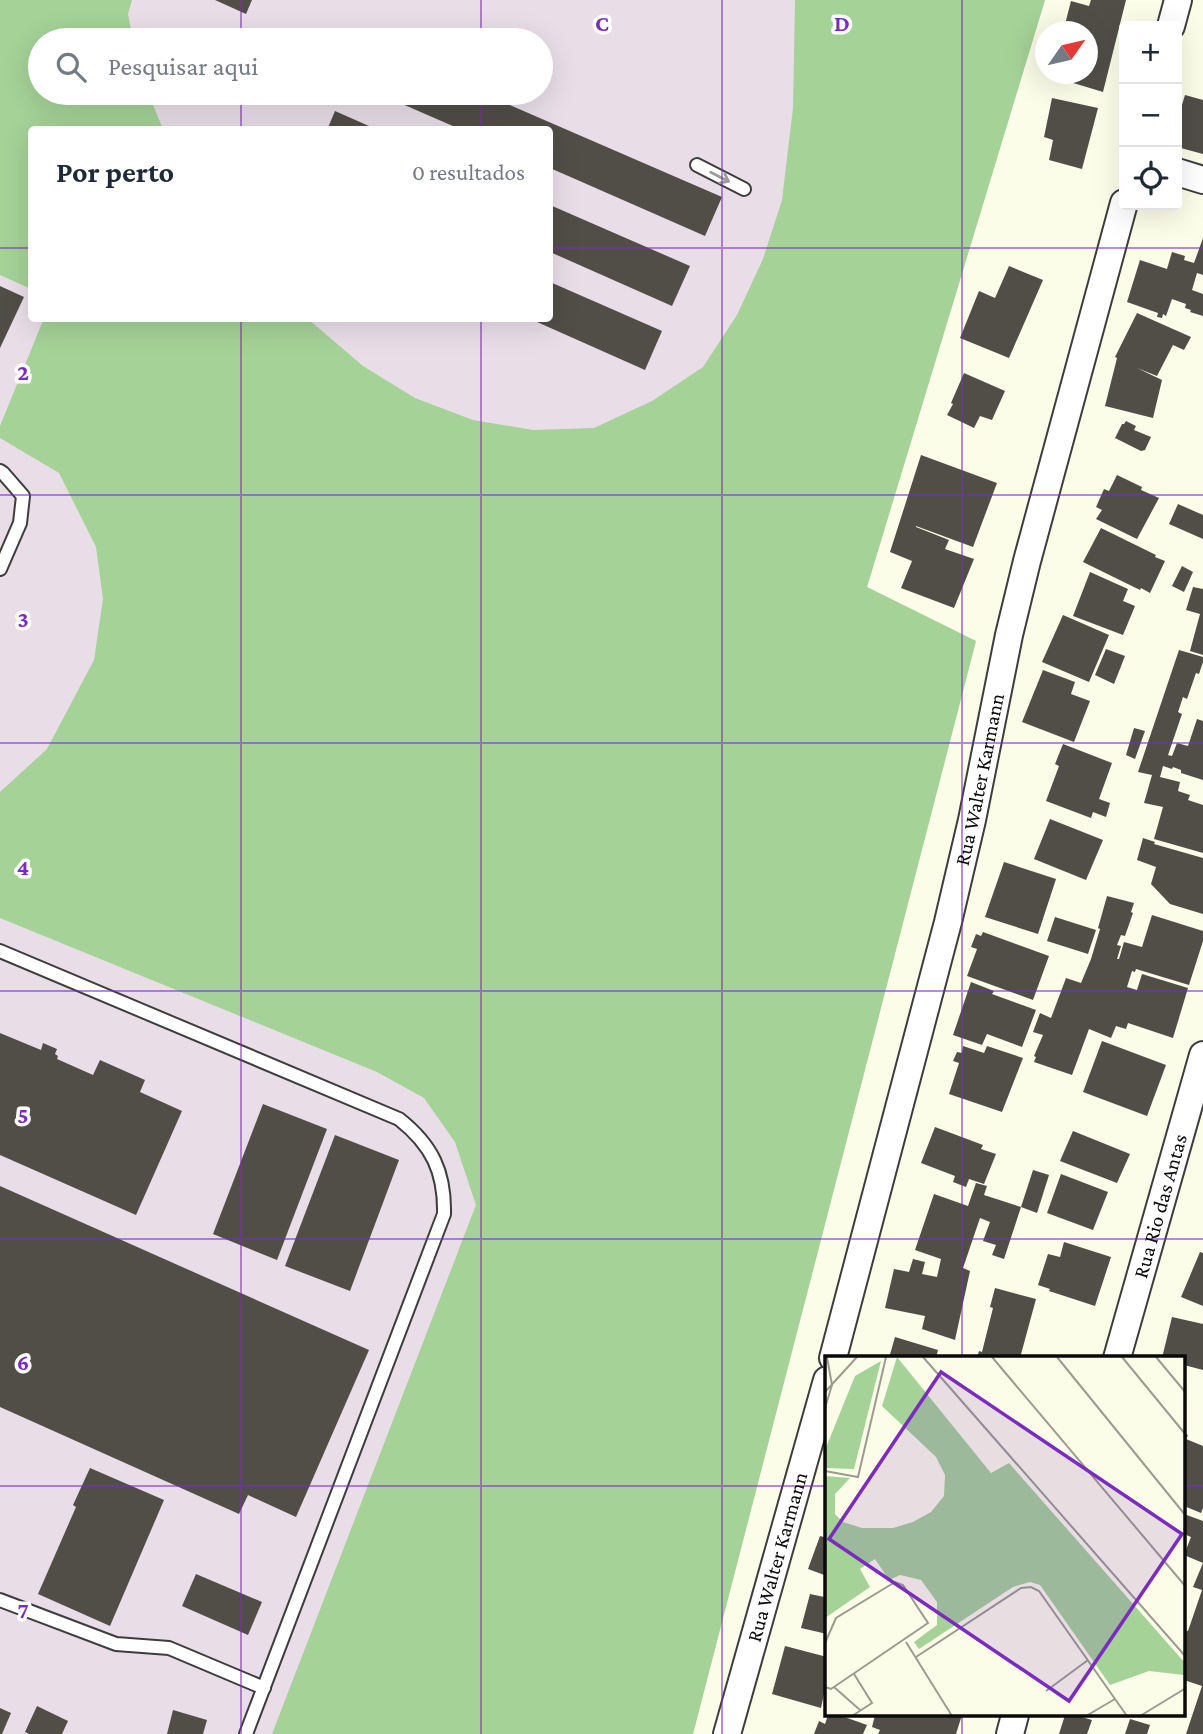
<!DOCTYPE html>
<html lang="pt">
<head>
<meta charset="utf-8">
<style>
  body { margin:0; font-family:"Crimson Pro",serif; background:#f2f2f3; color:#1f2937 }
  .controls { position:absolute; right:21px; top:21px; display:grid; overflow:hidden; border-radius:7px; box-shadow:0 7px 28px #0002 }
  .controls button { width:63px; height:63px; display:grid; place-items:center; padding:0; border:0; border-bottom:2px solid #e0e1e3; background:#fff; color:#1f2937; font:35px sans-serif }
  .compass { position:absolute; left:1035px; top:21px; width:63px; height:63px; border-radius:50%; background:#fff; box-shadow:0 7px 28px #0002; rotate:56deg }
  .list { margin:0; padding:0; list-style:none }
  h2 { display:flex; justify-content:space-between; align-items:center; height:91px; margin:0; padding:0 28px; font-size:30px }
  h2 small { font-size:23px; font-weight:400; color:#747a83 }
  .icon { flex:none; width:38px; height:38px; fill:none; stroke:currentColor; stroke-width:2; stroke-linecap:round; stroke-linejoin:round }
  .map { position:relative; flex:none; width:1203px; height:1734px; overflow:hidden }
  .search { position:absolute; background:#fff; box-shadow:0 7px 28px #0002; left:28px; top:28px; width:525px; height:77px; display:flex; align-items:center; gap:18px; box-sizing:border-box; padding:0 24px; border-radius:38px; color:#747a83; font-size:26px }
  .panel { position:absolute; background:#fff; box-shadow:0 7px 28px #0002; left:28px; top:126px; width:525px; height:196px; border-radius:7px }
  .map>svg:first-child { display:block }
  .industrial { fill:#e9dee7; fill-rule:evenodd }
  .forest { fill:#a4d297 }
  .building { fill:#514e48 }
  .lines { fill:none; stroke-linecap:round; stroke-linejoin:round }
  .lane-casing { stroke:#3d3d3d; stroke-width:16 }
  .street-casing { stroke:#3d3d3d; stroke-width:30 }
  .lane { stroke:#fff; stroke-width:12 }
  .street { stroke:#fff; stroke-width:26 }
  .oneway { stroke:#9d9d9d }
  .grid { fill:none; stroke:#7b2cbf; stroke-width:2; stroke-opacity:0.55 }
  .labels { text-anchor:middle; stroke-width:7; stroke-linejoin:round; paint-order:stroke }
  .street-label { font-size:21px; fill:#0a0a0a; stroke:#fff }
  .inset-road { fill:none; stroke:#9b9c90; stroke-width:2 }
  .view { fill:#7b2cbf; fill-opacity:0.15; stroke:#7b2cbf; stroke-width:3.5 }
  .inset-edge { fill:none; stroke:#0a0a0a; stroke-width:3.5 }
  .grid-label { font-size:23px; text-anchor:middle; font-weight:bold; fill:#7b2cbf; stroke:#fff; stroke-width:7; stroke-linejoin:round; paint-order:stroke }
</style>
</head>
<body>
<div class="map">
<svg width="1203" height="1734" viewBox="0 0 1203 1734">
  <rect width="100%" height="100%" fill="#fcfde9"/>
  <path class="industrial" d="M0 0H1045L867 587 976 641 693 1734H0ZM40 40H541V93H40ZM32 130H550V318H32Z"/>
  <g class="forest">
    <polygon points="0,0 132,0 128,14 133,40 40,40 40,93 148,93 163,129 32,130 31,289 0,275"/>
    <polygon points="795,0 1045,0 867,587 976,641 693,1734 272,1734 476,1205 455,1142 424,1098 377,1072 0,918 0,792 47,749 94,660 103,599 96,547 59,473 0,438 0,426 44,318 308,319 363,366 415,398 473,420 533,430 594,428 652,401 703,367 737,315 763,259 782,200 793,108"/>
  </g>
  <g class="building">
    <polygon points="215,0 252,0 246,14"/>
    <polygon points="1091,0 1126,0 1103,92 1070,82 1072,74 1088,74 1088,32 1063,32 1071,1 1089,6"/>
    <polygon points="377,93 482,93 722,197 705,236 550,168 550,130 462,130"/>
    <polygon points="1185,95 1203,100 1203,154 1177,147 1177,121"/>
    <polygon points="1052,98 1098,108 1082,169 1049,160 1053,140 1044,137"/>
    <polygon points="335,111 378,130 327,130"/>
    <polygon points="550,205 690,266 672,306 550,252"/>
    <polygon points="1203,238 1203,275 1197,273 1192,290 1203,294 1203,316 1190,312 1191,310 1185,308 1186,304 1172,299 1166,316 1163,314 1162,318 1157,317 1158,313 1127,302 1140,260 1167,269 1172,252 1185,256 1184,260 1194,263"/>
    <polygon points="1009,266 1043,280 1009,358 960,338 979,291 995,298"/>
    <polygon points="550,282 662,331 645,370 528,318 550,318"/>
    <polygon points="0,286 24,297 0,348"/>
    <polygon points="1137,313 1191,337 1184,350 1173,345 1157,376 1137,368 1162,380 1153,418 1105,406 1117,358 1115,357"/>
    <polygon points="964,373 1005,391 992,420 980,416 974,428 947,415 953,404 951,403"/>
    <polygon points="1126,421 1136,426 1134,430 1151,437 1145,450 1141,451 1115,438 1122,424 1124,424"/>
    <polygon points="921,455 997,483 973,547 916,526 916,527 949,540 945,549 974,559 954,608 901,588 912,561 890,552"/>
    <polygon points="1117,475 1142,487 1141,490 1159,498 1137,539 1096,519 1102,510 1096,507 1104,489 1109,491"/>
    <polygon points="1178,504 1203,515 1203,539 1169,524"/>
    <polygon points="1101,528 1156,555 1155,557 1165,561 1150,593 1141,588 1140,590 1083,562"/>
    <polygon points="1182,566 1193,572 1184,592 1172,586"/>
    <polygon points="1090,572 1128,589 1123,601 1135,606 1123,635 1073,616"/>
    <polygon points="1193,587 1203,589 1203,655 1190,651 1200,614 1186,610"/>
    <polygon points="1063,615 1109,635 1089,682 1042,662"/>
    <polygon points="1106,649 1125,656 1114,684 1095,675"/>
    <polygon points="1179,650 1203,657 1203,662 1199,674 1196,673 1187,699 1183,697 1178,712 1182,714 1168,755 1172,756 1177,743 1188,746 1197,719 1203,721 1203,780 1181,773 1181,770 1173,767 1172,769 1163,766 1160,777 1180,782 1178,791 1190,795 1188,800 1203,805 1203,853 1154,839 1163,807 1144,803 1152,775 1138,772"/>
    <polygon points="1043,670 1075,682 1071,694 1090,701 1074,742 1022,722"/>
    <polygon points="1134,728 1145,731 1135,759 1126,755"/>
    <polygon points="1063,744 1112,763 1099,799 1110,803 1106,817 1093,812 1091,818 1046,801 1059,766 1055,764"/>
    <polygon points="1050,819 1103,840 1086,880 1034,859"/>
    <polygon points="1143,838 1155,842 1154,844 1203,858 1203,914 1170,904 1151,884 1156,867 1137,860"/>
    <polygon points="1004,862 1056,879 1038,934 985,917"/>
    <polygon points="1107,896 1134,903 1131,912 1133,913 1125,936 1121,935 1117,945 1121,946 1117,959 1119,959 1124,942 1142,947 1152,915 1203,931 1203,941 1189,985 1136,969 1135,972 1132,971 1127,987 1137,990 1142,974 1188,988 1173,1038 1128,1023 1126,1029 1116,1026 1111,1038 1089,1029 1072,1075 1034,1062 1036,1057 1034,1056 1043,1035 1033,1032 1040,1013 1051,1018 1066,978 1081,983 1091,959 1100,929 1098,928"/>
    <polygon points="1055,917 1096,930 1088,954 1047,941"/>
    <polygon points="983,932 1049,956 1033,1000 967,976 977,949 971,947 976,934 981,936"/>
    <polygon points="971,982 994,991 992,994 1036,1010 1022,1047 987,1034 982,1045 953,1035"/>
    <polygon points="0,1033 41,1050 43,1043 57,1049 55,1054 58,1056 57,1059 93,1075 100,1060 145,1080 140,1092 182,1111 136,1215 0,1155"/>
    <polygon points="1102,1041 1166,1065 1147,1116 1083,1092"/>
    <polygon points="963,1046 984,1053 987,1046 1023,1058 1002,1112 949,1094 959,1063 953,1061 957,1052 962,1053"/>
    <polygon points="263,1104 327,1129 277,1260 213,1234"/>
    <polygon points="935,1127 983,1145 981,1149 996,1154 984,1184 969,1179 966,1187 953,1182 955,1176 921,1163"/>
    <polygon points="1073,1131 1130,1154 1117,1183 1060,1161"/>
    <polygon points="335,1135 399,1160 350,1291 285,1266"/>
    <polygon points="1033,1170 1049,1175 1037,1213 1021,1207"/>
    <polygon points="1061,1174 1108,1192 1093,1230 1047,1213"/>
    <polygon points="976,1183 987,1186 984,1195 1021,1207 1004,1259 992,1255 996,1245 983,1241 990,1222 980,1218 963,1268 970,1271 955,1340 922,1329 925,1316 885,1308 894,1269 909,1272 913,1259 925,1262 922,1274 937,1277 941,1259 915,1250 934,1194 968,1206"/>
    <polygon points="0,1186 369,1350 296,1517 248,1495 239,1514 0,1407"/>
    <polygon points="1064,1242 1111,1257 1095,1306 1049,1291 1050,1289 1038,1285 1048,1254 1060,1257"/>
    <polygon points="1200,1252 1203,1253 1203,1306 1181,1297"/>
    <polygon points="995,1288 1036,1299 1020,1358 1006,1358 998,1355 997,1358 977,1358 979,1351 982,1352 993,1308 990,1307"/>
    <polygon points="1172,1317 1203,1324 1203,1370 1184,1365 1184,1358 1162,1358"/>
    <polygon points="895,1337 938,1350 936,1358 889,1358"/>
    <polygon points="1184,1433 1188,1435 1186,1439 1203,1446 1203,1508 1201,1513 1184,1506"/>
    <polygon points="90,1468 164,1500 110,1626 38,1594 76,1507 73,1505"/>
    <polygon points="1184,1514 1203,1521 1203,1563 1184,1555 1191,1537 1184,1534"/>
    <polygon points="820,1536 827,1538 827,1576 808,1569"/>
    <polygon points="1203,1563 1203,1734 1186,1734 1202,1686 1184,1680 1184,1630 1188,1631 1202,1590 1193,1587"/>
    <polygon points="196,1574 262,1602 248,1635 182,1606"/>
    <polygon points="826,1591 827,1634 801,1628 810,1594 824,1597"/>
    <polygon points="785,1646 827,1657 827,1680 821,1708 772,1694"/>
    <polygon points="37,1706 68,1721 62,1734 29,1734 25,1732"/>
    <polygon points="0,1708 11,1713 2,1734 0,1734"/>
    <polygon points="173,1710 207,1720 203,1734 167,1734"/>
    <polygon points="828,1715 839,1715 867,1725 863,1734 814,1734 819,1721 825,1724"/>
    <polygon points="875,1715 962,1715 956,1734 878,1734 880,1730 872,1727"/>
    <polygon points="1065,1715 1075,1715 1092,1720 1087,1734 1059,1734"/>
    <polygon points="1130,1719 1150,1725 1147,1734 1125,1734"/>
  </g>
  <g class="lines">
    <defs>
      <g id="lane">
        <polyline points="697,165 744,189"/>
        <polyline points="0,471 3,473 23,496 20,523 0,569"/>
        <path d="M0 951 399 1119C432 1145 445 1172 444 1214L246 1734"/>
        <polyline points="0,1600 116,1644 169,1648 264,1688"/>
      </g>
      <g id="street">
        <polyline points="1171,26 1178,0"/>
        <polyline points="1177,172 1203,180"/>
        <path id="s1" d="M833 1358 948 922 972 820 1009 635 1027 561 1124 203"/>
        <path id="s2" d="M1117 1358 1203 1055"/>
        <path id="s3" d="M727 1734 827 1380"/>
        <polyline points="1010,1734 1015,1715"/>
      </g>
    </defs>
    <use href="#lane" class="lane-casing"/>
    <use href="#street" class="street-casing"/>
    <use href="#lane" class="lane"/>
    <use href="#street" class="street"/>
  </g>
  <defs><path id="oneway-shaft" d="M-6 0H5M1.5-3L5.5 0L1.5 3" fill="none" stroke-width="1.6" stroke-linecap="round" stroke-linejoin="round" transform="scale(1.75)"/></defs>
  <use class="oneway" href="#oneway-shaft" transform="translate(720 177) rotate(27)"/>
  <path class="grid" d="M241 0V40M481 0V40M722 0V1734M962 0V1358M241 93V130M481 93V130M0 248H32M550 248H1203M241 318V1734M481 318V1734M0 495H1203M0 743H1203M0 991H1203M0 1239H1203M0 1486H827M1184 1486H1203M962 1715V1734"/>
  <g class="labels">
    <g class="street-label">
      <text dy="7" stroke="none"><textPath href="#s1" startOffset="597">Rua Walter Karmann</textPath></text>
      <text dy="7" stroke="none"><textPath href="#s2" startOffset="158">Rua Rio das Antas</textPath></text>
      <text dy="7" stroke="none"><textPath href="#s3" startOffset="184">Rua Walter Karmann</textPath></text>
    </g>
  </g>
  <g transform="translate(825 1356)">
    <rect width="360" height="360" fill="#fcfde9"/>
    <path d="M72 1 166 117 184 107 360 307 359 319 324 315 285 329 215 229 205 226 188 231 94 293 89 286 112 269V246L96 224 75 219 64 224 50 203 35 213 45 231 0 262V120L25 122 10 138V158L18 166 37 172H68L88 166 106 156 119 140 120 119 111 101 57 50ZM56 5 29 113 0 112V94L30 20Z" fill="#a4d297"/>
    <path class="inset-road" d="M98 1 361 301M167 1 361 231M232 1 361 160M297 1 361 79M331 1 361 37M0 36 32 1M0 52 7 29 2 1M0 115 33 121 61 1M81 286 127 360M0 287 11 262 70 226 78 229 103 267 6 333 0 331M91 301 196 232 206 231 214 235 302 360M9 331 35 354M221 335 263 304M27 360 47 347 29 318M261 360 290 343M315 360 361 332"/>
    <path class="view" d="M116 16 357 178 244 345 4 183Z"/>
    <rect width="360" height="360" class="inset-edge"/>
  </g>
  <g class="grid-label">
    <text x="602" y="31">C</text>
    <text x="842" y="31">D</text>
    <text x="23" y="380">2</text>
    <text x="23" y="627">3</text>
    <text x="23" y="875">4</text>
    <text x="23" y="1123">5</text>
    <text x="23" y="1370">6</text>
    <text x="23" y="1618">7</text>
  </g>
</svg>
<div class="controls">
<button>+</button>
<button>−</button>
<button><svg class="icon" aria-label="locate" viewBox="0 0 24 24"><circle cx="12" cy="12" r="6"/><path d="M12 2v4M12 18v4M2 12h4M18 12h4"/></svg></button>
</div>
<svg class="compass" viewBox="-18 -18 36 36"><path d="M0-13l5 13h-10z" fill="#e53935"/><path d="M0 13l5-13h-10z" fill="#747a83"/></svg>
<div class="search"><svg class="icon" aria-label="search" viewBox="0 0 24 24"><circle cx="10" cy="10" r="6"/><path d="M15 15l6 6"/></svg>Pesquisar aqui</div>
<section class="panel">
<h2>Por perto<small>0 resultados</small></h2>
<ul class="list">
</ul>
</section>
</div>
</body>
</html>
